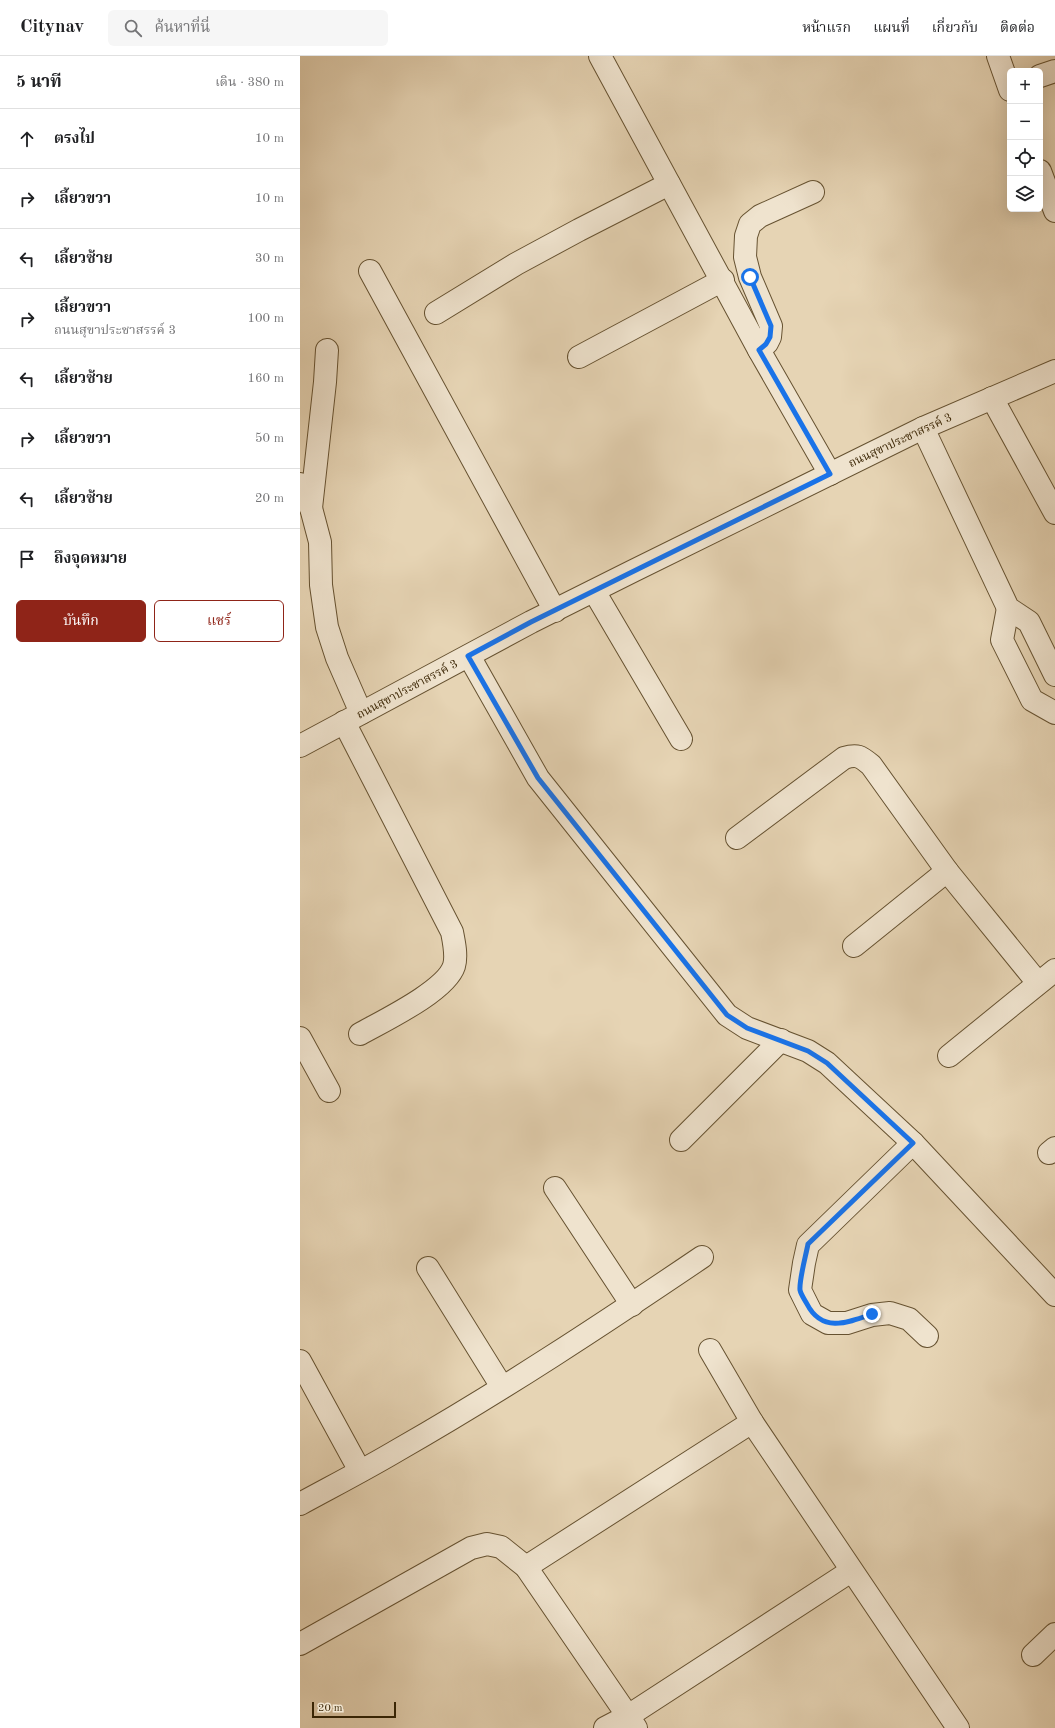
<!DOCTYPE html>
<html lang="th">
<head>
<meta charset="utf-8">
<style>
  body { margin:0; font-family:"Old Standard TT","Noto Serif Thai",serif; background:#f6f6f6; color:#202124 }
  .controls { position:absolute; right:12px; top:12px; display:grid; overflow:hidden; border-radius:6px; box-shadow:0 4px 16px #0002 }
  .controls button { width:36px; height:36px; display:grid; place-items:center; padding:0; border:0; border-bottom:1px solid #e0e0e0; background:#fff; color:#202124; font:20px sans-serif }
  .scale { position:absolute; left:12px; bottom:10px; width:84px; box-sizing:border-box; padding-left:4px; border:2px solid #3b2605; border-top:0; font-size:11px; line-height:14px; white-space:nowrap; color:#3b2605; -webkit-text-stroke:3px #efe3ce; paint-order:stroke }
  .stop { position:absolute; width:12px; height:12px; margin:-9px; border:3px solid #1a73e8; border-radius:50%; background:#fff }
  .stop.end { background:#1a73e8; border-color:#fff; box-shadow:0 1px 4px #0008 }
  .list { margin:0; padding:0; list-style:none }
  h2 { display:flex; justify-content:space-between; align-items:center; height:52px; margin:0; padding:0 16px; font-size:17px }
  h2 small { font-size:13px; font-weight:400; color:#757577 }
  .list li { display:grid; grid-template-columns:26px 1fr auto; gap:12px; align-items:center; box-sizing:border-box; height:60px; padding:0 16px; border-top:1px solid #e0e0e0 }
  .list b { display:block; font-size:15px; white-space:nowrap }
  .list p { margin:0; font-size:13px; white-space:nowrap; color:#757577 }
  .list em { font-size:13px; font-style:normal; color:#757577 }
  .actions { display:flex; gap:8px; padding:12px 16px }
  .actions a { flex:1; padding:9px 0; border:1px solid #8f2418; border-radius:6px; text-align:center; font-size:14px; color:#8f2418 }
  .actions .main { background:#8f2418; color:#fff }
  .icon { flex:none; width:22px; height:22px; fill:none; stroke:currentColor; stroke-width:2; stroke-linecap:round; stroke-linejoin:round }
  .map { position:relative; flex:none; width:755px; height:1672px; overflow:hidden }
  header { display:flex; align-items:center; gap:24px; box-sizing:border-box; height:56px; padding:0 20px; background:#fff; border-bottom:1px solid #e0e0e0 }
  header strong { font-size:19px }
  nav { display:flex; gap:22px; margin-inline-start:auto; font-size:14px }
  .search { width:280px; height:36px; background:#f6f6f6; display:flex; align-items:center; gap:10px; box-sizing:border-box; padding:0 14px; border-radius:6px; color:#757577; font-size:15px }
  main { display:flex }
  aside { flex:1; background:#fff }
  .map>svg:first-child { display:block }
  .lines { fill:none; stroke-linecap:round; stroke-linejoin:round }
  .minor-casing { stroke:#665231; stroke-width:24 }
  .minor { stroke:#efe3ce; stroke-width:22 }
  .route { stroke:#1a73e8; stroke-width:5 }
  .labels { text-anchor:middle; stroke-width:3.5; stroke-linejoin:round; paint-order:stroke }
  .street-label { font-size:12px; fill:#3b2605; stroke:#efe3ce }
</style>
</head>
<body>
<header>
<strong>Citynav</strong>
<div class="search"><svg class="icon" aria-label="search" viewBox="0 0 24 24"><circle cx="10" cy="10" r="6"/><path d="M15 15l6 6"/></svg>ค้นหาที่นี่</div>
<nav><a>หน้าแรก</a><a>แผนที่</a><a>เกี่ยวกับ</a><a>ติดต่อ</a></nav>
</header>
<main>
<aside>
<h2>5 นาที<small>เดิน · 380 m</small></h2>
<ul class="list">
<li><svg class="icon" aria-label="ahead" viewBox="0 0 24 24"><path d="M12 20V5M6 11l6-6 6 6"/></svg><div><b>ตรงไป</b></div><em>10 m</em></li>
<li><svg class="icon" aria-label="right" viewBox="0 0 24 24"><path d="M7 20v-9h11M14 6l5 5-5 5"/></svg><div><b>เลี้ยวขวา</b></div><em>10 m</em></li>
<li><svg class="icon" aria-label="left" viewBox="0 0 24 24"><path d="M17 20v-9H6M10 6l-5 5 5 5"/></svg><div><b>เลี้ยวซ้าย</b></div><em>30 m</em></li>
<li><svg class="icon" aria-label="right" viewBox="0 0 24 24"><path d="M7 20v-9h11M14 6l5 5-5 5"/></svg><div><b>เลี้ยวขวา</b><p>ถนนสุขาประชาสรรค์ 3</p></div><em>100 m</em></li>
<li><svg class="icon" aria-label="left" viewBox="0 0 24 24"><path d="M17 20v-9H6M10 6l-5 5 5 5"/></svg><div><b>เลี้ยวซ้าย</b></div><em>160 m</em></li>
<li><svg class="icon" aria-label="right" viewBox="0 0 24 24"><path d="M7 20v-9h11M14 6l5 5-5 5"/></svg><div><b>เลี้ยวขวา</b></div><em>50 m</em></li>
<li><svg class="icon" aria-label="left" viewBox="0 0 24 24"><path d="M17 20v-9H6M10 6l-5 5 5 5"/></svg><div><b>เลี้ยวซ้าย</b></div><em>20 m</em></li>
<li><svg class="icon" aria-label="arrive" viewBox="0 0 24 24"><path d="M6 21V4h12l-3 4 3 4H6"/></svg><div><b>ถึงจุดหมาย</b></div></li>
</ul>
<div class="actions"><a class="main">บันทึก</a><a>แชร์</a></div>
</aside>
<div class="map">
<svg width="755" height="1672" viewBox="0 0 755 1672">
  <rect width="100%" height="100%" fill="#e6d4b4"/>
  <filter id="stains"><feTurbulence type="fractalNoise" baseFrequency=".005" numOctaves="4"/><feColorMatrix values="0 0 0 0 .2 0 0 0 0 .09 0 0 0 0 .02 0 0 0 .5 -.17"/></filter>
  <radialGradient id="worn" r=".72"><stop offset=".6" stop-color="#630" stop-opacity="0"/><stop offset="1" stop-color="#630" stop-opacity=".3"/></radialGradient>
  <g class="lines">
    <defs>
      <g id="minor">
        <polyline points="300,0 459,294 530,418"/>
        <polyline points="698,0 710,34"/>
        <polyline points="740,20 755,15"/>
        <polyline points="740,115 755,155"/>
        <polyline points="70,215 255,555"/>
        <polyline points="136,257 216,208 279,174 369,128"/>
        <polyline points="459,294 467,287 470,281 471,270 450,221 445,201 446,180 450,168 460,160 513,136"/>
        <polyline points="279,301 423,224"/>
        <polyline points="692,342 755,457"/>
        <polyline points="623,372 708,552 729,566 755,619"/>
        <polyline points="0,428 11,452 20,486 21,529 27,571 37,602 61,657"/>
        <polyline points="11,452 25,326 27,294"/>
        <polyline points="294,535 381,683"/>
        <polyline points="708,552 702,584 732,644 755,657"/>
        <polyline points="169,600 238,722 427,959 447,972 508,995 527,1007 613,1087 755,1239"/>
        <path d="M44 666 152 876C154 886 157 900 154 910 146 935 83 965 60 978"/>
        <polyline points="0,690 231,566 333,515 623,372 755,315"/>
        <path d="M437 782 544 702C557 698 560 700 571 709L647 815 738 927"/>
        <polyline points="554,890 647,815"/>
        <polyline points="0,982 29,1035"/>
        <polyline points="649,1000 755,914"/>
        <polyline points="381,1084 481,984"/>
        <polyline points="613,1087 508,1189 504,1207 500,1234 512,1258 528,1267 547,1267 572,1259 590,1257 609,1263 627,1280"/>
        <polyline points="749,1097 755,1092"/>
        <polyline points="255,1132 332,1249"/>
        <polyline points="128,1212 202,1331"/>
        <polyline points="410,1294 452,1366 658,1672"/>
        <polyline points="0,1305 60,1415"/>
        <path d="M0 1448C33 1430 66 1413 98 1394 203 1334 303 1268 402 1201"/>
        <polyline points="226,1511 452,1366"/>
        <polyline points="0,1588 171,1492 187,1488 201,1491 226,1511 336,1672"/>
        <polyline points="733,1599 755,1578"/>
        <polyline points="305,1672 328,1660 551,1515"/>
      </g>
    </defs>
    <use href="#minor" class="minor-casing"/>
    <use href="#minor" class="minor"/>
  </g>
  <g class="lines">
    <path class="route" d="M450 221 471 270 470 281 466 288 459 294 530 418 231 566 168 600 238 722 427 959 447 972 508 995 527 1007 613 1087 508 1188C506 1199 499 1224 500 1234 501 1239 505 1244 507 1248 522 1277 547 1267 572 1258"/>
  </g>
  <g class="labels">
    <g class="street-label">
      <text transform="translate(600 384) rotate(-25)" y="4">ถนนสุขาประชาสรรค์ 3</text>
      <text transform="translate(107 633) rotate(-28)" y="4">ถนนสุขาประชาสรรค์ 3</text>
    </g>
  </g>
  <rect width="100%" height="100%" filter="url(#stains)"/>
  <rect width="100%" height="100%" fill="url(#worn)"/>
</svg>
<div class="controls">
<button>+</button>
<button>−</button>
<button><svg class="icon" aria-label="locate" viewBox="0 0 24 24"><circle cx="12" cy="12" r="6"/><path d="M12 2v4M12 18v4M2 12h4M18 12h4"/></svg></button>
<button><svg class="icon" aria-label="layers" viewBox="0 0 24 24"><path d="M12 4l9 5-9 5-9-5zM3 14l9 5 9-5"/></svg></button>
</div>
<div class="scale">20 m</div>
<div class="stop" style="left:450px;top:221px"></div>
<div class="stop end" style="left:572px;top:1258px"></div>
</div>
</main>
</body>
</html>
